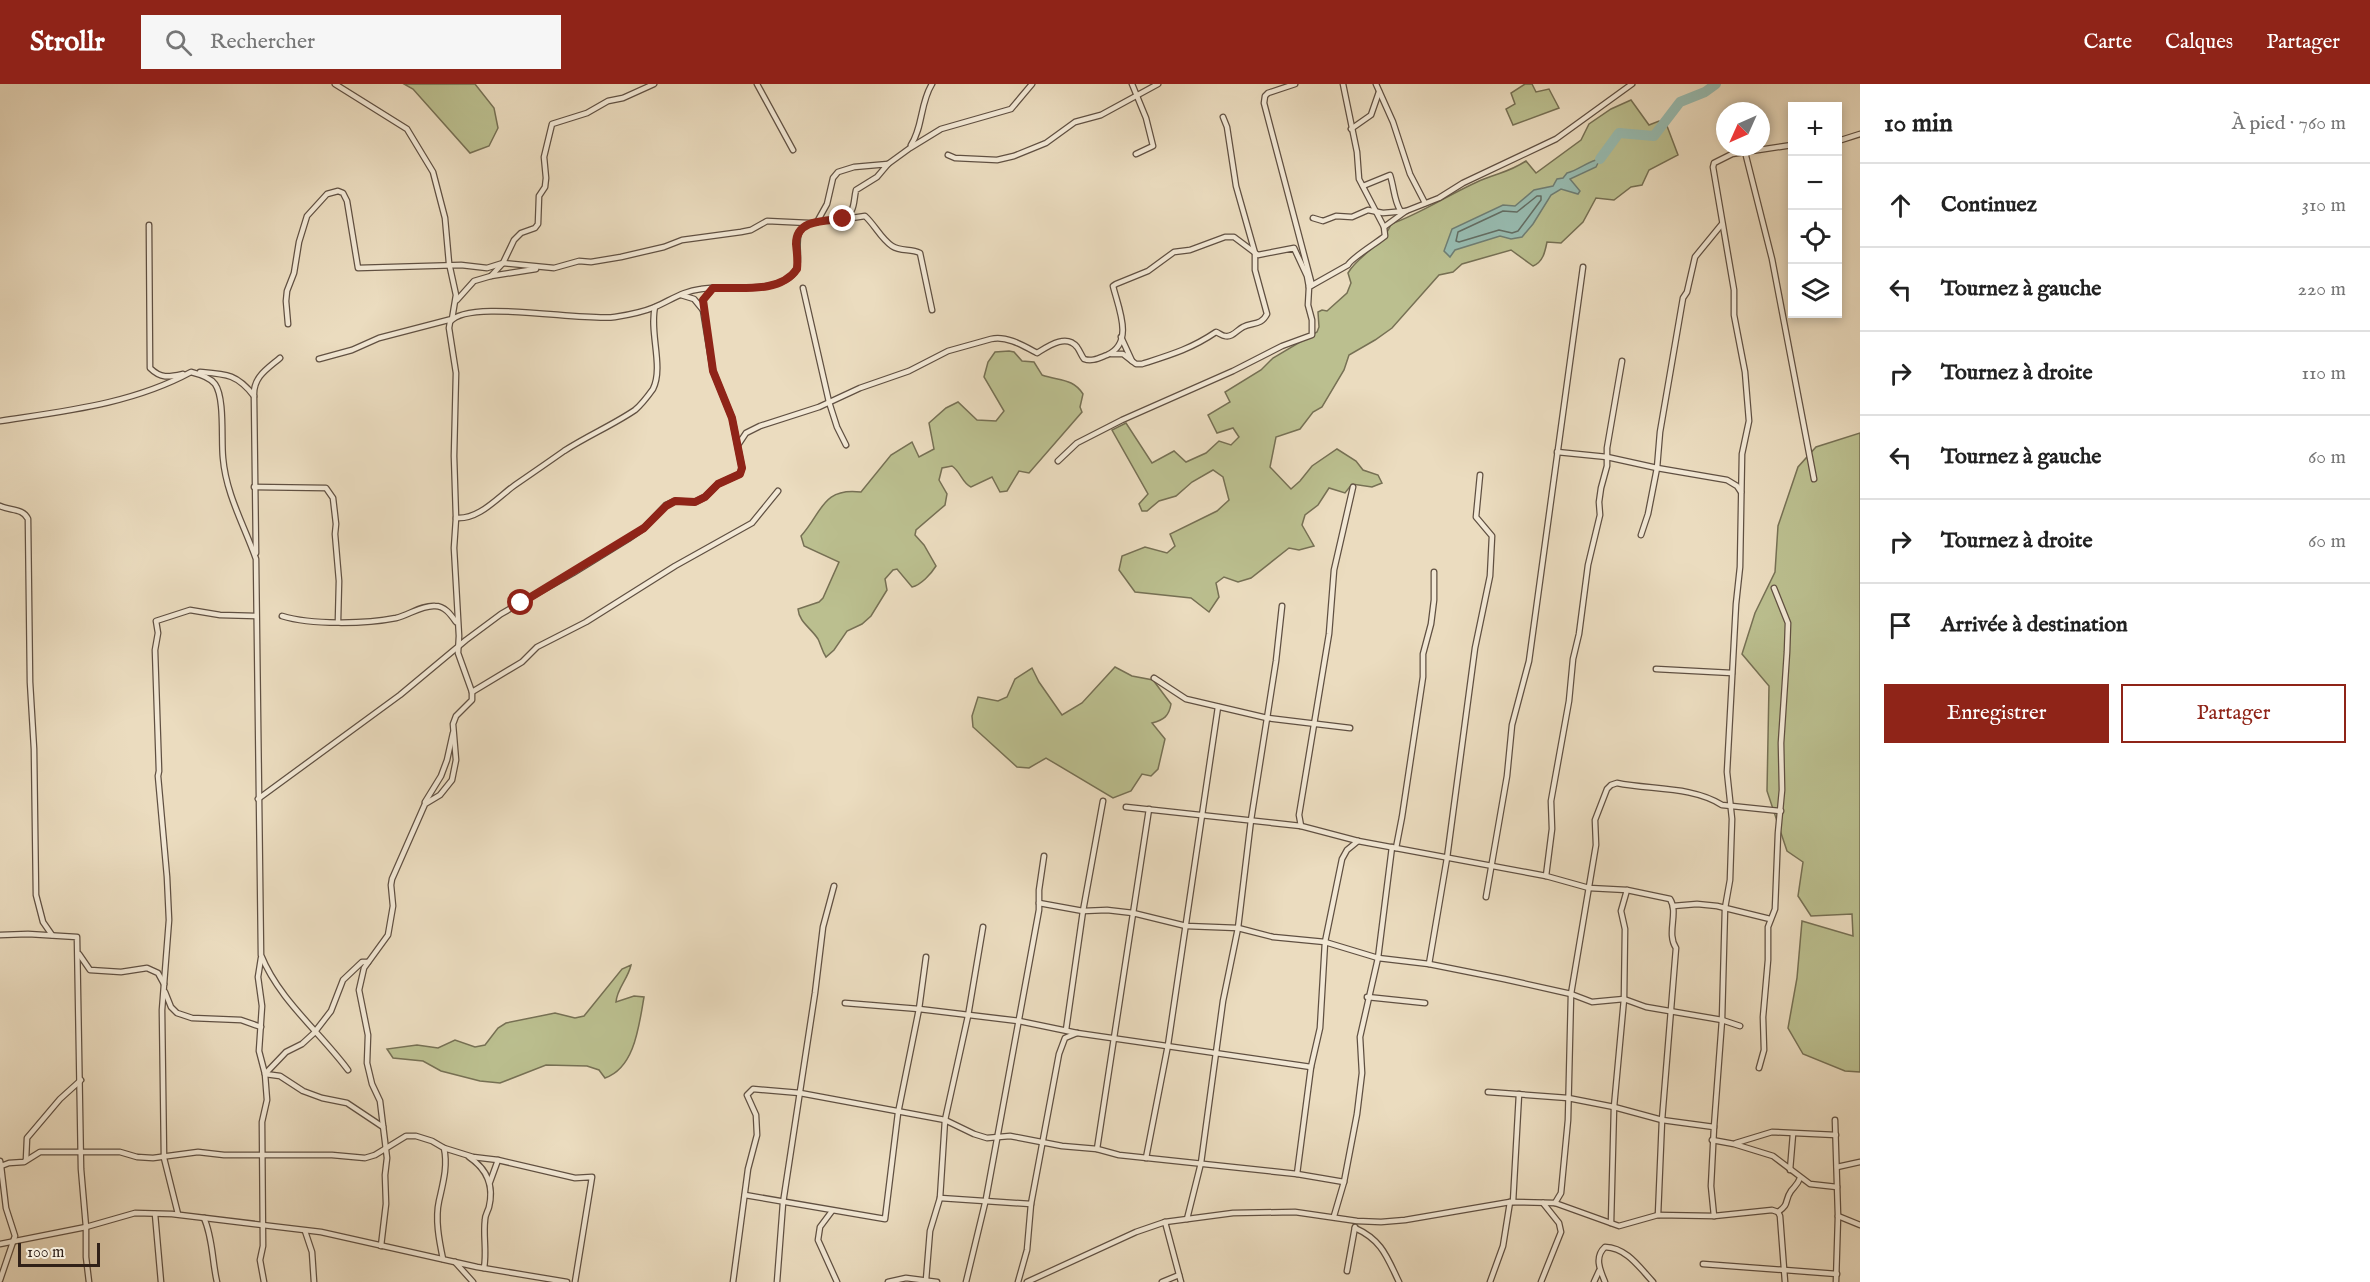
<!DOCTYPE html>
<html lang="fr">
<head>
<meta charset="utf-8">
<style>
  body { margin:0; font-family:"IM FELL English",serif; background:#f6f6f6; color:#222 }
  .controls { position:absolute; right:18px; top:18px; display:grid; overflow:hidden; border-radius:0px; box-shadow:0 3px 9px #0003 }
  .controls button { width:54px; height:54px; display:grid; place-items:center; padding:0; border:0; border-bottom:2px solid #e0e0e0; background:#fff; color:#222; font:30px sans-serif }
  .compass { position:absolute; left:1716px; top:18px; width:54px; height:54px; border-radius:50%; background:#fff; box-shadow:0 3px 9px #0003; rotate:225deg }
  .scale { position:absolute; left:18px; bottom:15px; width:82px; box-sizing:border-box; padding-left:6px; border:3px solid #312118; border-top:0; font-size:16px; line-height:21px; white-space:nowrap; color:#312118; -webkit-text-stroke:4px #f2e8d5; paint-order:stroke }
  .stop { position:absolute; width:18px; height:18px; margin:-14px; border:4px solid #8f2418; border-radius:50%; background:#fff }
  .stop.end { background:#8f2418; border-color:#fff; box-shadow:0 2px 6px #0008 }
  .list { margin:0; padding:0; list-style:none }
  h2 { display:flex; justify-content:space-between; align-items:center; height:78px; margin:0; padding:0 24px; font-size:26px }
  h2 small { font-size:20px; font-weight:400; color:#767676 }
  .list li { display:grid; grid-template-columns:39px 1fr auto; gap:18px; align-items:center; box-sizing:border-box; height:84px; padding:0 24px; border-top:2px solid #e0e0e0 }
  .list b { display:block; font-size:22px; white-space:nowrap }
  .list em { font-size:20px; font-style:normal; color:#767676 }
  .actions { display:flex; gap:12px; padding:18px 24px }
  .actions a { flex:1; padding:14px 0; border:2px solid #8f2418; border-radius:0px; text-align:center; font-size:21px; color:#8f2418 }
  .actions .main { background:#8f2418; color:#fff }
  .icon { flex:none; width:33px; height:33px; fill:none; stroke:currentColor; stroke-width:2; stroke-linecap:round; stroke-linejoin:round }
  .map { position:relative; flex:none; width:1860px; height:1198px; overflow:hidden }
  header { display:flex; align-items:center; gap:36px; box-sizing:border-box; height:84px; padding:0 30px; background:#8f2418; color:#fff }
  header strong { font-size:28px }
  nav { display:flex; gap:33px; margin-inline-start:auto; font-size:21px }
  .search { width:420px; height:54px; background:#f6f6f6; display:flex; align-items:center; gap:15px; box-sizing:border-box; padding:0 21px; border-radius:0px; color:#767676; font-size:22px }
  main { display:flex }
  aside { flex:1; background:#fff }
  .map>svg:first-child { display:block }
  .green { fill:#bbbf8f; stroke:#767054; stroke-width:1.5 }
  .water { fill:#98bcb1; stroke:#6f7e74; stroke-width:1.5 }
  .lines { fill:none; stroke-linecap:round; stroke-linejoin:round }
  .shore { stroke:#646e64; stroke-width:1.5 }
  .river { stroke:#98bcb1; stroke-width:10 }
  .minor-casing { stroke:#605042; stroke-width:7 }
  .minor { stroke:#f2e8d5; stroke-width:4.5 }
  .route { stroke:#8f2418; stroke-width:8 }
</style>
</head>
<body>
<header>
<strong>Strollr</strong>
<div class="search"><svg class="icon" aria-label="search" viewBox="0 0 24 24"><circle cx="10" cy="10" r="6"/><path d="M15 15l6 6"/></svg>Rechercher</div>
<nav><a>Carte</a><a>Calques</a><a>Partager</a></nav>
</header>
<main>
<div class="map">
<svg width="1860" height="1198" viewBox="0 0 1860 1198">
  <rect width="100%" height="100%" fill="#ebdcbf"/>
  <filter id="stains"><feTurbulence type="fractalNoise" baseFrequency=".00333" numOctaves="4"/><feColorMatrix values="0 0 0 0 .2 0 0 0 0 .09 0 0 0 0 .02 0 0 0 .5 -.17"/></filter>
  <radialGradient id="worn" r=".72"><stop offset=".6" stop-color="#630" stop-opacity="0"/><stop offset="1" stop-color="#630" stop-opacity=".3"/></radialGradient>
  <g class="green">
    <polygon points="404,0 475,0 494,24 498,44 489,62 470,69 413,5"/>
    <polygon points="1525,0 1532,0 1536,8 1549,5 1559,24 1513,41 1506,25 1515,20 1511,9"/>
    <path d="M1631 16 1649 41 1659 37 1667 42 1678 71 1649 86 1642 101 1631 103 1614 116 1596 114 1583 138 1561 159 1547 158C1545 168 1543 178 1533 182L1511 166 1462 180 1453 188 1439 191 1392 244 1375 256 1349 271 1344 286 1322 323 1313 328 1300 345 1276 353 1270 383 1291 405 1300 397 1312 382 1337 365 1356 377 1363 386 1378 391 1382 399 1372 403 1352 400 1345 409 1329 404 1318 421 1305 431 1302 441 1314 462 1299 466 1289 464 1251 494 1238 498 1224 493 1216 499 1219 513 1209 528 1191 514 1135 508 1119 486 1122 472 1145 463 1167 469 1175 462 1170 450 1217 427 1229 416 1223 393 1213 386 1192 398 1176 412 1159 417 1147 427H1142L1139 420 1148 410 1112 346 1126 339 1152 379 1174 367 1186 378 1206 369 1219 357 1231 361 1239 353 1233 344 1217 349 1208 331 1230 318 1225 308 1261 286 1273 274 1317 248 1319 243 1318 228 1322 226 1327 227 1347 209 1351 199 1348 189C1359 170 1383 162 1391 140 1423 129 1452 108 1484 95 1501 88 1509 88 1526 77L1536 89 1581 56 1589 40 1611 25Z"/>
    <path d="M1009 267 1014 268 1022 277 1034 278 1042 291C1059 297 1073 294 1083 310L1080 323 1082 328 1029 389 1019 387 1007 407 1000 408 992 393 971 403C962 399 961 388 952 382L942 384 939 396 947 410 945 421 916 446 915 451 924 461 936 482C931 490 921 501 912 503L897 485 893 486 885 495 887 506 871 532 862 540 847 547 834 566 826 573C822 567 821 561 818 555 811 544 799 538 798 525L819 518 823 514 839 478 804 462 801 452C822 429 822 403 861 408L891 371 912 358 919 373 934 365 929 339 946 324 958 318 977 336 996 337 1004 327 984 293 988 278 995 268Z"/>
    <polygon points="1860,349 1860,988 1845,987 1803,970 1788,944 1797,894 1802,837 1853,852 1852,830 1811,832 1798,812 1803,778 1787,767 1767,707 1769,602 1742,570 1755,529 1775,488 1778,442 1798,383 1816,363"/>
    <path d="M1115 583 1132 592 1153 596 1171 620C1169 632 1164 636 1152 639L1165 655 1158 685 1151 692 1142 690 1131 707 1113 714 1046 674 1029 684 1017 683 973 643 972 632 978 613 998 617 1007 613 1015 595 1032 584 1039 598 1062 631 1082 619Z"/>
    <path d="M631 881C628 895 617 904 616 918L634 912 644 913C639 941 635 984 605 994L599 986 587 982 546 981 500 999 480 997 441 987 423 977 393 974 387 965 417 961 438 964 455 956 475 963 485 961 498 944 506 939 555 929 575 934 584 932 622 885Z"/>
  </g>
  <path class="water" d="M1600 75 1596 83 1570 95 1580 107 1578 110 1561 105 1551 111 1533 140 1522 153 1511 155 1500 152 1455 166 1450 173 1444 167 1452 145 1503 121 1515 122 1534 106 1553 102 1557 95 1563 94 1567 89C1579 86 1588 77 1600 75Z"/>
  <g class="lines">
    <polygon class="shore" points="1537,112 1541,112 1541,116 1518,147 1512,149 1499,146 1459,158 1456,157 1458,148 1503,127 1517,128"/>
    <polyline class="river" points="1600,75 1619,49 1654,52 1680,18 1705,8 1716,0"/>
    <defs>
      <g id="minor">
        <polyline points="757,0 793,66"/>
        <polyline points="1132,0 1146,34 1153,62 1136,70"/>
        <polyline points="1295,0 1268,9 1265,12 1264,19 1312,201"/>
        <polyline points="1343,0 1357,68 1359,95 1384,143"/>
        <polyline points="1376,0 1393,38 1410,90 1425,119"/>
        <polyline points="1351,45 1371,31 1379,8"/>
        <polyline points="1838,57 1860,50"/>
        <path d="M911 61C923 43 920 19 932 0"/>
        <polyline points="1745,68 1772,175 1814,395"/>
        <polyline points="948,71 955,74 997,76 1014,72 1046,59 1075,38 1101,31 1158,0"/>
        <polyline points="888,80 910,64 941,45 1011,25 1032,0"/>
        <path d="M1363 102 1390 91C1394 103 1394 116 1400 126"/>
        <polyline points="1313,134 1323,137 1336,132 1352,133 1368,126 1383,129 1406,127"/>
        <path d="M845 135 865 132C875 141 881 155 892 162 901 168 911 164 920 169L932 226"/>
        <path d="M149 141 150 284C161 295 169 293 183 290"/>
        <polyline points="491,192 536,185"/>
        <path d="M1309 203 1348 181C1350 175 1378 158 1385 152L1384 143 1406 127 1439 114 1463 99 1556 55 1632 0"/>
        <polyline points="803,204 829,318 837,343 846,361"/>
        <polyline points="681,211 694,215 703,226"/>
        <polyline points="457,216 474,197 491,192 503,179 514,156 521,149 535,144 538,140 539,112 545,103 546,94 544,73 552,40 587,29 608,17 623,14 654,0"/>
        <polyline points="288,240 286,217 287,207 294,189 299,158 307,132 327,110 338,107 343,109 347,117 358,184 461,181 487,184 503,179 554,184 579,177 591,178 621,173 664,163 682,156 741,148 751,146 767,137 809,139"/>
        <polyline points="1111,270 1123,270 1132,277 1121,253"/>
        <polyline points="319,275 352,266 379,254 452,235 456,211 449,179 445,134 433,88 407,45 335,0"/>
        <path d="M1132 277 1136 280H1142C1170 271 1191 265 1216 248 1219 249 1222 252 1225 252 1232 254 1237 246 1243 243 1252 238 1261 242 1267 230L1255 186V169L1236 102 1227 43 1223 33"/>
        <path d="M200 288C226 290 237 290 254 312L256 469"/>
        <path d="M254 312C253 293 267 285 280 274"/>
        <path d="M0 337C65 327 132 320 191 288 199 290 210 293 215 300 225 314 221 356 223 374 226 410 244 441 256 475L261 871C279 916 320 948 348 986"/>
        <path d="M738 361 746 349 760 342 819 323 860 304 909 287 948 267 991 255C1006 251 1024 262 1037 269 1047 263 1066 249 1077 263 1080 267 1081 271 1084 275 1092 278 1099 274 1107 271 1135 259 1118 223 1113 202L1116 200 1148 187 1174 168 1190 166 1225 153H1234L1258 171 1294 164 1307 192 1309 203 1308 221 1312 236V251L1282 262 1233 287 1122 336 1077 359 1058 377"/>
        <polyline points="1557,368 1607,373 1657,384 1727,396 1737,402 1741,408"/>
        <polyline points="254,403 326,404 333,414 336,440 335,450 339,497 338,537"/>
        <path d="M0 422C10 427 23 424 28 435L30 598 34 665 36 811 43 838 52 851"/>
        <path d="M456 434C479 436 498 413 515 401 531 390 547 379 564 367 587 352 613 341 635 326 642 320 648 312 653 305 664 283 649 248 655 223"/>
        <polyline points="1641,451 1648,430 1657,384 1660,348 1683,214 1687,208 1695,173 1722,140"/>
        <path d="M282 532C311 541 366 540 396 534 409 531 422 521 435 522 445 522 451 531 456 538"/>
        <polyline points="1656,585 1732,589"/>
        <polyline points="1154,594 1186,615 1267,634 1350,644"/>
        <polyline points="472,608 522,578 537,563 586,538 675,482 752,439 778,407"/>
        <polyline points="258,715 400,611 466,556 501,530 573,489 628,455 644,444 666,421 675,417 695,418 705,413 718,400 740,390 742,384 732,334 713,287 703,226 703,216 713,204"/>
        <polyline points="425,718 441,692 447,676 453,649"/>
        <path d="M1126 723 1301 742 1358 757 1546 792 1589 804 1627 806 1670 815C1679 829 1666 849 1676 864L1662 1036 1658 1131"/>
        <polyline points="1301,742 1299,731 1329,550 1334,486 1353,403"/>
        <polyline points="1396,764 1402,733 1423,593 1423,570 1431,540 1434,516 1434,488"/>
        <polyline points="1546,792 1552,745 1551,717 1569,617 1573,575 1579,550 1588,481 1600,431 1599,418 1601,404 1607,382 1607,364 1622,277"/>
        <polyline points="1486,813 1507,692 1512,641 1529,577 1583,183"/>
        <polyline points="1039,819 1083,827 1107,826 1133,829 1186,842 1238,844 1273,853 1325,858 1378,874 1429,880 1504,895 1571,910 1592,918 1624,915 1646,923 1722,936 1740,942"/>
        <polyline points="1673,822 1697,820 1717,822 1770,835"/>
        <polyline points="0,851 28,850 77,853 81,1085 86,1143 86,1173 89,1198"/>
        <polyline points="79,870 90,886 121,888 147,884 158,889 164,900"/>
        <polyline points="261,874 258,893 262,922 259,967 265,990 267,1016 262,1038 263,1162 260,1176 264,1198"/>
        <polyline points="368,878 362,878 343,896 331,927 314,949 302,960 286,968 265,990 280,992 303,1007 322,1014 347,1019 383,1043"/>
        <polyline points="1429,880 1447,774 1475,564 1490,492 1492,452 1476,433 1480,391"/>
        <polyline points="165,908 171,923 177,929 192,934 241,936 261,943"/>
        <polyline points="1367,913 1425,919"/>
        <polyline points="845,919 919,925 1019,937 1077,949 1311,983"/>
        <polyline points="1066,946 1083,827 1103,717"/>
        <polyline points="1759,984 1764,966 1763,933 1768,876 1768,843 1775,825 1778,749 1782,706 1781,659 1787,568 1788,539 1774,504"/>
        <polyline points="1488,1008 1568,1014 1614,1023 1662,1036 1714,1043 1711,1102 1714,1132"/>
        <polyline points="1835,1036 1838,1132 1836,1198"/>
        <polyline points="1714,1043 1722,936 1725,824 1730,796 1732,735 1727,688 1736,520 1740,483 1742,370 1749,337 1745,288 1734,231 1734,206 1713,83 1714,79 1732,70 1792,61"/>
        <polyline points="1712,1056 1734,1060 1773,1072 1810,1100 1837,1103"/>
        <polyline points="1736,1059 1772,1048 1836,1051"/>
        <polyline points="1097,1065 1149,725"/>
        <path d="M469 1073C487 1085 494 1102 489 1123 488 1127 485 1131 485 1136 483 1152 487 1167 484 1184"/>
        <polyline points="1146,1074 1168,961 1218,623"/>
        <polyline points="26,1076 27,1054 60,1015 81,996"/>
        <polyline points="0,1077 1,1082 9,1079 24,1078 40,1068 120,1068 137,1073 153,1074 198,1068 224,1071 332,1071 365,1074 375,1071 406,1052 416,1052 432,1057 444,1064 473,1073 498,1076 575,1094 592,1093 575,1198"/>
        <polyline points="1837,1083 1860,1078"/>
        <polyline points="1790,1086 1793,1050"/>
        <polyline points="1297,1090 1311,983 1320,944 1325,858 1342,775 1347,766 1358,757"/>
        <polyline points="490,1098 498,1076"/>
        <polyline points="745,1111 885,1135 898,1029 919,925 926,873"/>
        <polyline points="940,1114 1031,1120"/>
        <polyline points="1513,1118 1519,1010"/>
        <path d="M1555 1119 1561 1109 1568 1036 1571 910 1596 761 1595 736 1607 705 1611 701 1617 699C1650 706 1692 702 1722 721L1781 727"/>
        <polyline points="832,1127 820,1143 818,1156 837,1198"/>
        <polyline points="1778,1128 1780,1132 1785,1198"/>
        <polyline points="155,1130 161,1198"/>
        <polyline points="178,1130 164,1074 162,926 169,836 167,793 158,692 159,687 155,566 158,549 156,537 190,526 220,531 256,532"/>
        <polyline points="1334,1132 1344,1098 1357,1030 1362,989 1360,953 1378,874 1392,763"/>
        <polyline points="1838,1132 1860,1141"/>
        <path d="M204 1134C213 1154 212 1177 217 1198"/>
        <polyline points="1187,1135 1201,1079 1223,917 1238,844 1251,736 1276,577 1282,522"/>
        <polyline points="1165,1138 1181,1198"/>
        <polyline points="1611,1139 1614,1023 1624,915 1625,845 1621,827 1627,806"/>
        <path d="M1355 1144C1382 1156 1387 1173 1399 1198"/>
        <polyline points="305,1147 312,1168 314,1198"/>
        <polyline points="0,1160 86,1143 135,1129 172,1130 321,1148 477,1183 567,1198"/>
        <path d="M381 1162 386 1120 385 1091 387 1074 380 1017 372 1000 367 979 368 951 359 906 364 884 388 851 393 822 391 801 392 795 425 720 440 711 452 696 456 676 453 640 456 632 472 616V608L458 569 459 552 454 464 456 434 454 372 456 289 449 244 450 238C467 214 583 238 615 233 628 231 643 228 655 223 671 216 683 207 701 205 727 201 768 210 790 193 809 179 784 148 811 139 821 136 833 136 843 135 856 127 853 118 856 106L877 93 888 80 854 83 838 88 833 94 827 120 817 138"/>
        <path d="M443 1175C439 1156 435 1135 439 1117 443 1099 448 1082 444 1064"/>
        <polyline points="455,1178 473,1198"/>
        <polyline points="1703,1180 1837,1190"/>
        <polyline points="1347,1187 1355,1143"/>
        <polyline points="0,1196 15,1152 6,1124 1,1082"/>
        <polyline points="926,1196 930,1147 940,1114 945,1036 968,932 983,843"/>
        <polyline points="733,1198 748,1085 757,1051 756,1031 747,1011 753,1005 800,1009 945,1036 974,1050 987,1054 1010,1052 1062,1062 1097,1065 1119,1071 1297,1090 1344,1098"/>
        <polyline points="777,1198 783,1119 815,909 823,843 834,802"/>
        <polyline points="888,1198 906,1194 937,1198"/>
        <polyline points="966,1198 986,1115 1039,826 1039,806 1044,772"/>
        <polyline points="1018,1198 1027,1166 1031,1120 1059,970 1065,954 1077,949"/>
        <path d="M1027 1198 1136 1148 1165 1138 1233 1129 1295 1128 1357 1137 1381 1138 1405 1136 1510 1118 1555 1119 1619 1142 1658 1131 1714 1132 1772 1126 1778 1128C1790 1120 1784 1117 1791 1107 1795 1102 1798 1100 1800 1094"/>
        <polyline points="1162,1198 1179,1191"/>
        <polyline points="1490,1198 1503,1162 1510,1118"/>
        <polyline points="1541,1198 1561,1148 1559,1139 1543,1119"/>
        <polyline points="1594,1198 1599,1187"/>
        <path d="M1605 1198C1600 1186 1594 1173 1605 1163 1627 1164 1639 1183 1653 1198"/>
      </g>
    </defs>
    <use href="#minor" class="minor-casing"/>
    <use href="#minor" class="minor"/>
  </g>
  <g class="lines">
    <path class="route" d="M521 519 644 444 666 422 675 417 695 418 705 413 718 400 740 390 742 384 732 334 713 287 703 216 713 204C739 203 780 210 797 185 798 176 797 169 796 160 796 135 825 137 843 135"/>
  </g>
  <rect width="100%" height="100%" filter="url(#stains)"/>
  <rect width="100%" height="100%" fill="url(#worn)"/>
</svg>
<div class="controls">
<button>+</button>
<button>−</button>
<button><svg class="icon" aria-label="locate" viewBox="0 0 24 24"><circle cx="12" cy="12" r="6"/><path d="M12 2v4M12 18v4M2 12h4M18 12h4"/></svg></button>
<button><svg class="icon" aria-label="layers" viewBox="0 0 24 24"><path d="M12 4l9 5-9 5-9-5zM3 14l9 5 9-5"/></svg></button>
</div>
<svg class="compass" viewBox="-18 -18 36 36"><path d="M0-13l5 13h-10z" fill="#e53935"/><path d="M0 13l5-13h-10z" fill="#767676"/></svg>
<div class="scale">100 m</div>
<div class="stop" style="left:521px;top:519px"></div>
<div class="stop end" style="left:843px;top:135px"></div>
</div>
<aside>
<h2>10 min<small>À pied · 760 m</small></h2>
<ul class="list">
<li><svg class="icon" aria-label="ahead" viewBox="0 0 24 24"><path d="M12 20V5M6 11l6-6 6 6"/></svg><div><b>Continuez</b></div><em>310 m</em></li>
<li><svg class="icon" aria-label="left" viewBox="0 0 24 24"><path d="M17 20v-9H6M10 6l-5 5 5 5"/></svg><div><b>Tournez à gauche</b></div><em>220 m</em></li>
<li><svg class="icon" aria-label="right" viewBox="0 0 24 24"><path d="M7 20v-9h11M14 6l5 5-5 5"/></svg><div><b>Tournez à droite</b></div><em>110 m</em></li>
<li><svg class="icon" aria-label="left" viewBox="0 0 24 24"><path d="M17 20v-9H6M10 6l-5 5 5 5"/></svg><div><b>Tournez à gauche</b></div><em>60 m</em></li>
<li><svg class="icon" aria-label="right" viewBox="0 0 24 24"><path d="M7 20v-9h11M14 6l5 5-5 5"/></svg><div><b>Tournez à droite</b></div><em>60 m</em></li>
<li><svg class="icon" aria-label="arrive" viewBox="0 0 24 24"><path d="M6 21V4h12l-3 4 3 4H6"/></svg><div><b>Arrivée à destination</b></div></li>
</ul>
<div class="actions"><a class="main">Enregistrer</a><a>Partager</a></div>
</aside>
</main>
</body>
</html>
